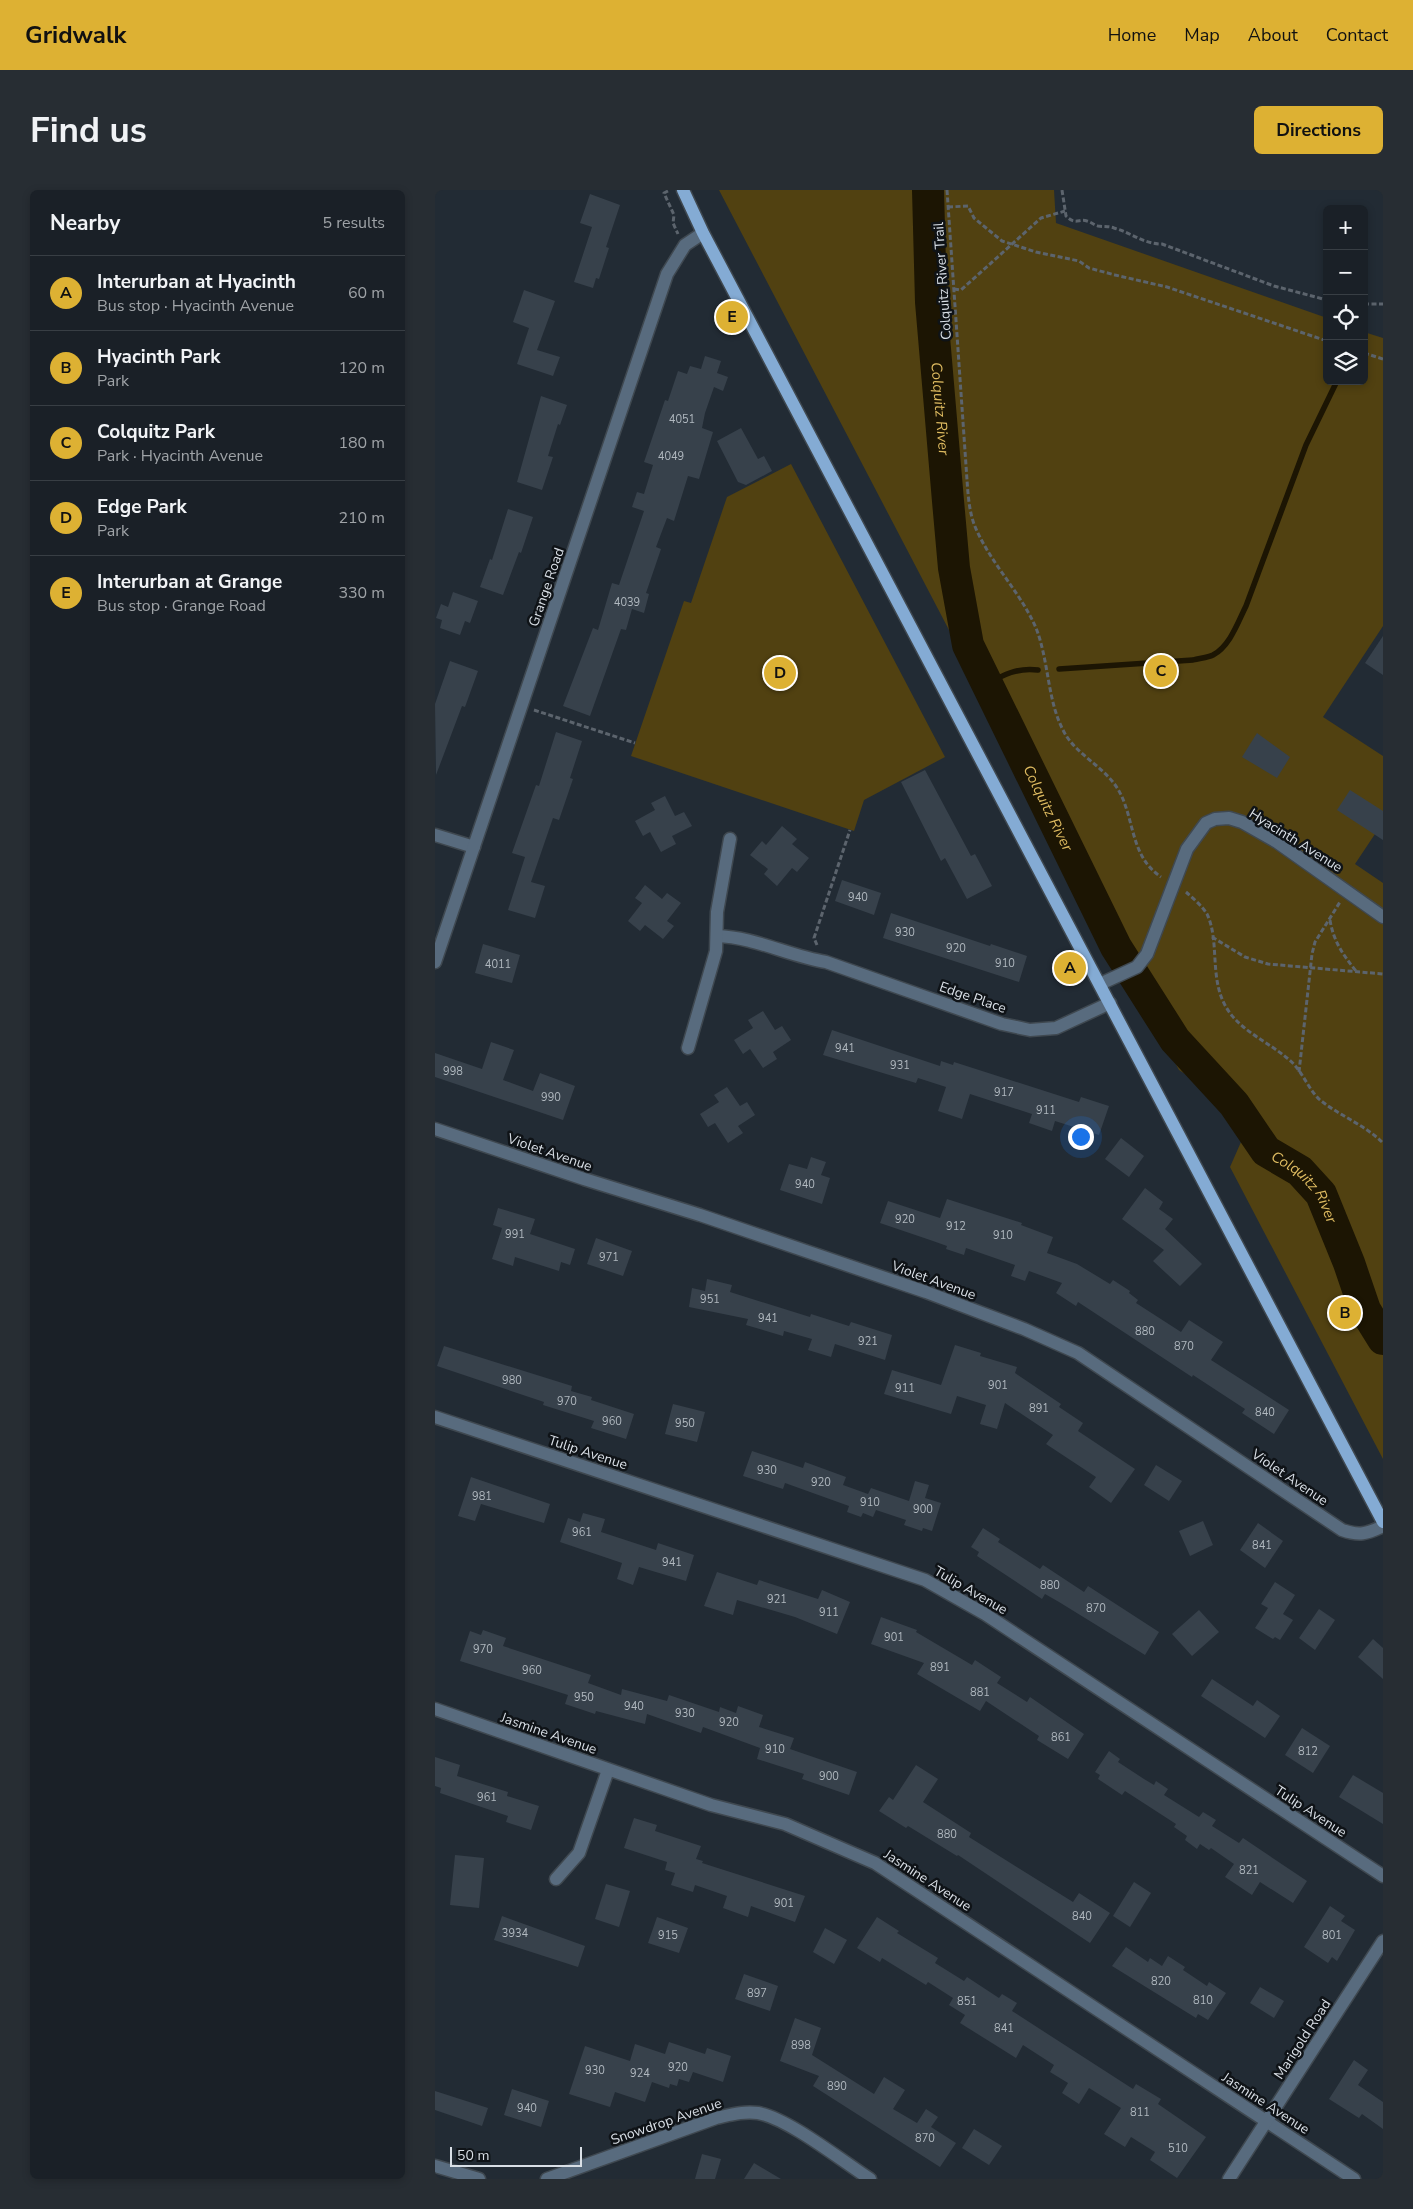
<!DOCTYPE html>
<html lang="en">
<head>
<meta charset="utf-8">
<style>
  body { margin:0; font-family:"Nunito Sans",sans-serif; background:#272d33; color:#f1f3f6 }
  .controls { position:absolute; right:15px; top:15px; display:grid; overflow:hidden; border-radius:8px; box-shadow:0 2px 8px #0003 }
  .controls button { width:45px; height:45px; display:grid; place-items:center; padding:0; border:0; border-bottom:1px solid #383e44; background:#1a2027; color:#f1f3f6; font:25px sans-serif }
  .scale { position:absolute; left:15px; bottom:12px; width:132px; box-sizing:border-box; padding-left:5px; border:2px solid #d9dfe6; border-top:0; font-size:14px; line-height:18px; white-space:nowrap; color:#d9dfe6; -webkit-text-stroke:4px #0f1317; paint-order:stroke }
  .you { position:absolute; left:645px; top:946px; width:18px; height:18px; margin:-12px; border:4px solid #fff; border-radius:50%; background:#1a73e8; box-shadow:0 0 0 8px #1a73e833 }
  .badge { display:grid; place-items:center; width:32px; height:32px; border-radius:50%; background:#ddb133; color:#111; font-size:16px; font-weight:700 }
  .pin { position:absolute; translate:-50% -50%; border:2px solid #fff; box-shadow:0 1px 5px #0006 }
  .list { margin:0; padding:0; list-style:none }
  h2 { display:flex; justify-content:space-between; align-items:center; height:65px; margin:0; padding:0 20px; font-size:21px }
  h2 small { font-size:16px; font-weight:400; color:#9fa3a7 }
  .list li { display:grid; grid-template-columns:32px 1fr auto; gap:15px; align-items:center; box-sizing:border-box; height:75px; padding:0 20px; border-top:1px solid #383e44 }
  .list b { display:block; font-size:19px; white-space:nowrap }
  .list p { margin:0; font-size:16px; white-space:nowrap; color:#9fa3a7 }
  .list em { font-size:16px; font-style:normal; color:#9fa3a7 }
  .icon { flex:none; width:28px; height:28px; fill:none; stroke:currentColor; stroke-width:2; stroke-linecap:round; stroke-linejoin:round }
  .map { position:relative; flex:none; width:948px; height:1989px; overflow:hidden; border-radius:8px }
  header { display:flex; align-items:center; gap:30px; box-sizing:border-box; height:70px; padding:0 25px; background:#ddb133; color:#111 }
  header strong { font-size:24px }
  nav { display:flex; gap:28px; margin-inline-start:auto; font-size:18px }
  .intro { display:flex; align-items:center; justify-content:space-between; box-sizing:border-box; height:120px; padding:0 30px }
  h1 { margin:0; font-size:35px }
  .button { padding:12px 22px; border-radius:8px; background:#ddb133; color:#111; font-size:18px; font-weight:700 }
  main { display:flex; gap:30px; padding:0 30px }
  aside { flex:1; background:#1a2027; border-radius:8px; box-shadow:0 2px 8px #0003 }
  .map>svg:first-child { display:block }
  .green { fill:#514111 }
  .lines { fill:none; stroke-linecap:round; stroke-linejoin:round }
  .stream { stroke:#1c1503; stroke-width:5.5 }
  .river { stroke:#1c1503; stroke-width:32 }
  .building { fill:#37414b }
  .minor-casing { stroke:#3f4850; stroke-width:15 }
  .major-casing { stroke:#3f4850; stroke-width:15 }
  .path { stroke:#5c646d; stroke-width:3; stroke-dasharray:5 2.5; stroke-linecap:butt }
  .minor { stroke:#586b7e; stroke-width:12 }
  .major { stroke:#84abd4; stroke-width:12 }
  .labels { text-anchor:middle; stroke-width:5; stroke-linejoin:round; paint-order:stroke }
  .number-label { font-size:11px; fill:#b0b8bf }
  .street-label { font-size:14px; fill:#d9dfe6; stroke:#0f1317 }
  .water-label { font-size:15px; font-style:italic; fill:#ddba60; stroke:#0f1317 }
</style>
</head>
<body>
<header>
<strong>Gridwalk</strong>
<nav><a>Home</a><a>Map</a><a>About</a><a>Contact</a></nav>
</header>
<div class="intro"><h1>Find us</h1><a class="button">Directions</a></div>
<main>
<aside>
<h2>Nearby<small>5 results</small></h2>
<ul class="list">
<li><span class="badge">A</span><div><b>Interurban at Hyacinth</b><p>Bus stop · Hyacinth Avenue</p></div><em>60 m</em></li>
<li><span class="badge">B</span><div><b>Hyacinth Park</b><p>Park</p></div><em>120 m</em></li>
<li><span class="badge">C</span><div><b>Colquitz Park</b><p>Park · Hyacinth Avenue</p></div><em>180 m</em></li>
<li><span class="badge">D</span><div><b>Edge Park</b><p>Park</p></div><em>210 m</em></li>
<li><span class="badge">E</span><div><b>Interurban at Grange</b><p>Bus stop · Grange Road</p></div><em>330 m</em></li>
</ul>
</aside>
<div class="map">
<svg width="948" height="1989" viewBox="0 0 948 1989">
  <rect width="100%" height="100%" fill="#222b34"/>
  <g class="green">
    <polygon points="284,0 619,0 621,33 892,128 892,191 929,191 929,142 948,148 948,436 888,527 948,566 948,632 920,674 948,693 948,1269 795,977 817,927 744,880"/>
    <polygon points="356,274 510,567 429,610 419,641 196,566 249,411 256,413 292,307"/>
  </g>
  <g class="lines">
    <g class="stream">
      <path d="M624 479 758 470C764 468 772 468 778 465 795 456 803 432 811 416L871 255 902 191"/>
      <path d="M552 494C568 485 583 477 603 480"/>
    </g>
    <path class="river" id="s1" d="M493 0 496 112 513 311 519 378 533 455 681 757 740 850 799 914 831 961 865 981 886 1004 914 1073 930 1120 948 1149"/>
  </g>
  <g class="building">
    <polygon points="155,4 185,15 171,57 174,58 164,89 161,88 158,98 139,92 157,37 145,33"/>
    <polygon points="89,100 120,111 102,160 125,167 118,186 82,174 94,138 78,132"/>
    <polygon points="270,166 286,171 282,183 293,187 288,201 279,197 270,223 267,238 278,242 264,289 253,286 239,331 232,328 221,357 226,359 211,403 214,404 209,423 197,419 191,440 186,439 155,526 128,516 158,438 163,440 177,393 184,395 209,321 197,317 202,302 209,304 218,275 209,272 230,210 233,211 243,181 252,184 255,176 266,179"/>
    <polygon points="106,206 132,215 125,235 123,234 113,266 118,267 107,300 82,292"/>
    <polygon points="306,238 323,269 329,266 337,281 311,295 303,292 282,251"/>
    <polygon points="73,319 98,327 86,363 84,362 68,405 45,397 55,369 57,370"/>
    <polygon points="18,402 43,411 35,433 30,431 25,445 5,438 7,430 1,428 6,414 13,417"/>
    <polygon points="948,446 948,485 930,473"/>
    <polygon points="15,471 43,481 30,517 27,516 1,585 0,514"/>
    <polygon points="121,542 147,551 135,588 138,589 124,630 118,628 96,692 110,696 100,728 73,720 90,667 77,663 101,595 104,596"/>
    <polygon points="822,543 855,567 842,588 807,567"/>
    <polygon points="490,580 536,666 540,664 557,696 532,709 510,668 506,671 466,592"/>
    <polygon points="915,600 948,621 948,650 902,620"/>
    <polygon points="230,606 240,626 249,622 257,636 237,646 241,654 226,662 215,642 208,646 200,631 220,620 216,613"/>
    <polygon points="347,636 362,649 357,654 374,668 362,682 357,678 342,696 329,684 333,679 315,665 327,651 331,655"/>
    <polygon points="407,690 446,703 439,725 400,711"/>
    <polygon points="210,695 227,709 232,703 246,713 232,731 239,736 228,749 210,735 205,741 193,731 207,713 200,708"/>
    <polygon points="456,723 555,756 556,754 592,766 584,792 448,748"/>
    <polygon points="48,754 85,765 77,793 40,783"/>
    <polygon points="328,821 340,840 347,836 356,850 338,862 342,869 328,878 315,859 308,864 299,850 318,838 313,830"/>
    <polygon points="397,840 505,876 506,871 518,875 519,872 644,912 646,907 674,916 664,945 620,931 617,941 594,933 597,924 535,904 527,929 503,921 511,897 483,888 481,893 388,865"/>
    <polygon points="56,852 79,860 68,890 98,901 105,883 140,896 128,930 0,887 0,863 47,879"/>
    <polygon points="292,897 305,916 312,912 320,925 303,936 308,943 293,953 280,933 273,937 265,924 284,912 279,905"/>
    <polygon points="686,948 709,966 694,987 670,969"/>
    <polygon points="376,967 391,972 386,985 395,988 387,1014 345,1000 354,974 372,979"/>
    <polygon points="710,998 728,1012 724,1019 738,1029 730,1039 767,1074 745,1096 718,1071 729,1060 687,1029"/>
    <polygon points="512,1009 587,1033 586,1035 618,1047 612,1063 642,1074 675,1094 678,1090 695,1101 694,1103 703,1110 701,1113 746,1142 754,1130 788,1152 776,1170 854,1220 839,1244 807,1223 810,1219 758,1185 757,1187 643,1112 641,1116 621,1103 627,1093 594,1081 590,1091 576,1086 580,1075 531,1058 529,1065 511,1059 512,1056 498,1051 445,1033 453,1011 505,1028"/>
    <polygon points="63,1018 100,1029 95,1044 140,1059 135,1075 126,1072 124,1081 80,1067 78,1076 57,1069 67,1038 58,1035"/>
    <polygon points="161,1048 197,1061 188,1086 152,1074"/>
    <polygon points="272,1089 297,1095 295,1102 375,1127 376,1124 414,1136 416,1132 457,1145 450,1170 400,1154 396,1167 373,1160 377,1149 349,1141 348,1146 311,1135 313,1129 254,1117 257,1098 270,1101"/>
    <polygon points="520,1155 546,1163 545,1166 582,1177 580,1183 626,1214 624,1217 648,1233 643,1241 700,1279 676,1313 654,1297 661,1287 611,1254 618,1245 570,1213 562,1239 545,1234 551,1215 522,1206 516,1224 449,1204 457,1180 506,1195"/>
    <polygon points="9,1156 137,1196 136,1201 157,1207 156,1210 199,1224 191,1249 156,1238 159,1231 108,1215 109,1212 2,1176"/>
    <polygon points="238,1214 270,1222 262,1252 230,1244"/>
    <polygon points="317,1261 368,1278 370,1272 411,1287 408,1295 433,1304 436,1298 474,1311 480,1291 494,1295 490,1308 506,1313 497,1341 488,1338 487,1341 469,1335 471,1330 441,1320 438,1327 428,1323 426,1327 412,1322 414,1316 350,1293 348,1299 308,1286"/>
    <polygon points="721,1275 747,1291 734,1311 709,1295"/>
    <polygon points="36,1287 115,1314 109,1333 46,1314 40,1331 23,1326"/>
    <polygon points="148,1323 170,1329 166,1342 221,1360 223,1353 259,1365 251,1391 204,1377 198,1395 182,1389 187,1373 125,1352 133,1328 145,1332"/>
    <polygon points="768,1331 778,1355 755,1366 744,1341"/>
    <polygon points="823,1333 848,1351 830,1378 805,1360"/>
    <polygon points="548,1338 565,1349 563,1352 605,1379 608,1375 649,1402 653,1396 724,1442 710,1465 624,1412 610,1404 607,1409 542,1366 544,1362 536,1357"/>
    <polygon points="282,1382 322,1395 324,1390 383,1409 387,1400 415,1412 402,1444 360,1427 302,1410 298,1425 269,1416"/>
    <polygon points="840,1392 860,1405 848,1424 858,1430 845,1450 840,1447 838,1449 820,1438 833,1418 826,1414"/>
    <polygon points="884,1419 900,1430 880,1460 864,1448"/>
    <polygon points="764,1420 784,1442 757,1466 737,1444"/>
    <polygon points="446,1427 482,1440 481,1442 537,1475 540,1470 566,1487 562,1493 592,1512 595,1507 649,1544 633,1569 602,1550 604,1546 551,1511 545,1521 482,1484 489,1473 436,1454"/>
    <polygon points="48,1440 71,1448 68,1456 156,1485 153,1493 186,1505 187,1499 232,1511 234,1505 284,1522 285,1517 301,1523 303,1516 328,1525 324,1537 359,1548 355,1559 422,1582 414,1605 367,1589 369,1584 322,1569 325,1558 268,1537 266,1543 212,1524 210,1534 161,1521 160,1524 130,1514 133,1505 25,1471 35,1441 46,1445"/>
    <polygon points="938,1449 948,1458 948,1489 923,1467"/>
    <polygon points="777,1489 818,1516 822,1510 845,1526 830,1548 766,1506"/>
    <polygon points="867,1538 895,1556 878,1583 850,1565"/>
    <polygon points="674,1561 685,1569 683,1572 709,1589 719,1595 721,1591 733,1599 729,1605 764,1627 768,1622 781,1630 777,1636 804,1653 808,1648 872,1691 858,1713 825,1692 817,1705 790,1687 799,1674 776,1658 774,1660 765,1654 762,1659 750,1650 752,1646 739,1637 741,1634 690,1601 687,1605 663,1589 665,1585 660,1582"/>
    <polygon points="0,1567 25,1575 22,1586 73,1602 72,1606 104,1616 96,1640 71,1632 73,1626 5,1603 6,1598 0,1596"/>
    <polygon points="481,1575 503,1589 488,1612 536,1643 534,1647 638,1712 644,1703 675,1723 655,1753 523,1665 522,1666 473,1636 471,1638 444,1621 454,1607 458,1610"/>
    <polygon points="918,1585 948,1603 948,1634 904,1607"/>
    <polygon points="199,1628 222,1635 220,1641 266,1656 261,1669 268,1671 267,1673 370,1706 360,1732 316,1716 313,1727 288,1718 292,1706 260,1695 258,1702 236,1695 240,1683 230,1680 232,1672 189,1658"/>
    <polygon points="20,1665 49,1668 44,1718 15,1715"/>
    <polygon points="699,1692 716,1703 695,1737 678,1726"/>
    <polygon points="171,1694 195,1701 184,1737 160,1729"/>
    <polygon points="895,1716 910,1726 906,1731 920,1740 902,1771 897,1767 893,1773 869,1757"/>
    <polygon points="67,1726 150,1756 143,1777 59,1750"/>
    <polygon points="222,1727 253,1738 244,1763 213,1753"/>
    <polygon points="442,1727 464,1741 462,1743 503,1768 500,1773 529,1791 532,1787 564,1808 567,1804 582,1813 577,1821 698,1899 701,1894 726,1909 723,1914 771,1947 742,1988 715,1970 720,1962 696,1947 690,1957 669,1944 686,1918 654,1898 644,1914 627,1903 633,1893 615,1882 619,1875 588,1855 581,1868 525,1833 530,1825 514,1815 518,1808 493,1792 491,1795 447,1768 445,1772 422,1758"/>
    <polygon points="390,1738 412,1750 399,1774 378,1762"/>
    <polygon points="691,1757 713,1772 715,1768 727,1776 733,1766 750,1777 748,1780 772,1796 774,1792 791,1803 773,1830 763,1824 761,1828 677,1776"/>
    <polygon points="309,1784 343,1796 335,1821 300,1809"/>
    <polygon points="825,1797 849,1811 839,1828 815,1813"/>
    <polygon points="360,1828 386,1838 377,1865 439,1904 449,1887 470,1900 458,1919 482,1933 491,1919 503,1927 496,1937 521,1953 505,1977 378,1896 384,1886 345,1871"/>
    <polygon points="234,1852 270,1864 272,1858 296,1866 288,1892 258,1882 254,1892 244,1889 242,1896 235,1894 234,1898 217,1892 210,1912 180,1902 175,1917 134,1904 150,1856 195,1871 200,1854 230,1864"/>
    <polygon points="919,1870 933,1880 923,1895 948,1912 948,1939 927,1924 924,1928 894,1909"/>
    <polygon points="77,1899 114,1911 106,1937 69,1925"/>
    <polygon points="0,1901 53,1918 47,1936 0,1920"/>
    <polygon points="539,1939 567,1956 554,1975 527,1958"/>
    <polygon points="267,1964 286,1969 280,1989 260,1989"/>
    <polygon points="319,1973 346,1989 309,1989"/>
  </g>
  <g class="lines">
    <defs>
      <g id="minor">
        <polyline points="0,645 39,657"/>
        <path d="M282 746C319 747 354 766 391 772L567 834 595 840 621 838 675 813"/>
        <polyline points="0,772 232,84 250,55 268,43"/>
        <polyline points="665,794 702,777 712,764 752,659 771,633 780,629 794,628 807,632 842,652 948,727"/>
        <polyline points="253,858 281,761 282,722 295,649"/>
        <path d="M0 939 149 989 265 1025 491 1102 589 1139 643 1163 907 1340C924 1346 932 1344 948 1336"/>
        <polyline points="0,1227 490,1390 550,1424 948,1686"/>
        <polyline points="0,1519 276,1615 350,1634 440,1673 919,1989"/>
        <polyline points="121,1689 144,1663 173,1580"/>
        <polyline points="0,1976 44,1989"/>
        <path d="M112 1989 281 1928C295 1925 308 1921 323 1923 353 1928 407 1971 435 1989"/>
        <polyline points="794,1989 948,1751"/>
      </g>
      <polyline id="major" points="248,0 268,43 948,1332"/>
    </defs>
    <use href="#minor" class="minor-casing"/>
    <use href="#major" class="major-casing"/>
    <g class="path">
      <path d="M512 0 532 290C533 304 534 320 539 334 554 372 585 401 601 438 614 471 612 509 628 540 640 565 670 576 684 601 700 630 695 666 726 687"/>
      <path d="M627 0 631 26C641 36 644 28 652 31 656 32 659 35 663 36 669 37 674 36 679 38 697 43 708 54 727 54L839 96 892 110"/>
      <polyline points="233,1 229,3 239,25 238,33 243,44"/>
      <polyline points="513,17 533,16 539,28 567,51 601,62 644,71 654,78 680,85 732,97 892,151"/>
      <polyline points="519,99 526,100 606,28 630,21"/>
      <polyline points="929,114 948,114"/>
      <polyline points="929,163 948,169"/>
      <polyline points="99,520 200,553"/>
      <path d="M751 702C758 708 767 716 772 724 785 751 774 788 791 817 805 841 832 851 852 868 867 879 872 898 885 910 905 926 930 935 948 953"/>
      <path d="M895 730C898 750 908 765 921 781"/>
      <polyline points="777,747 810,767 833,774 948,784"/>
      <polyline points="382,755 379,748 415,640"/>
      <polyline points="864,882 877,764 880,752 905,712"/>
    </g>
    <use href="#minor" class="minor"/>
    <use href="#major" class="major"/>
  </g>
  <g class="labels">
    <g class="number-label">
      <text x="247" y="233">4051</text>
      <text x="236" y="270">4049</text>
      <text x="192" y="416">4039</text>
      <text x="423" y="711">940</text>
      <text x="470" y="746">930</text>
      <text x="521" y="762">920</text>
      <text x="570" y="777">910</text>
      <text x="63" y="778">4011</text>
      <text x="410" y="862">941</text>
      <text x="465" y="879">931</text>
      <text x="18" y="885">998</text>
      <text x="569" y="906">917</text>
      <text x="116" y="911">990</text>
      <text x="611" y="924">911</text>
      <text x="370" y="998">940</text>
      <text x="470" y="1033">920</text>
      <text x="521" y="1040">912</text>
      <text x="80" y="1048">991</text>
      <text x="568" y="1049">910</text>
      <text x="174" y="1071">971</text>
      <text x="275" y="1113">951</text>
      <text x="333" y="1132">941</text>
      <text x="710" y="1145">880</text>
      <text x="433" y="1155">921</text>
      <text x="749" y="1160">870</text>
      <text x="77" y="1194">980</text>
      <text x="563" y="1199">901</text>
      <text x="470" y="1202">911</text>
      <text x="132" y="1215">970</text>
      <text x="604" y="1222">891</text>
      <text x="830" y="1226">840</text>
      <text x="177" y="1235">960</text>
      <text x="250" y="1237">950</text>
      <text x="332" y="1284">930</text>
      <text x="386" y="1296">920</text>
      <text x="47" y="1310">981</text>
      <text x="435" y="1316">910</text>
      <text x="488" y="1323">900</text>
      <text x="147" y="1346">961</text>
      <text x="827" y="1359">841</text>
      <text x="237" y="1376">941</text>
      <text x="615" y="1399">880</text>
      <text x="342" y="1413">921</text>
      <text x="661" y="1422">870</text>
      <text x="394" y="1426">911</text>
      <text x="459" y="1451">901</text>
      <text x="48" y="1463">970</text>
      <text x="505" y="1481">891</text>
      <text x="97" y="1484">960</text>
      <text x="545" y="1506">881</text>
      <text x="149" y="1511">950</text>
      <text x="199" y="1520">940</text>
      <text x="250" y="1527">930</text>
      <text x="294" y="1536">920</text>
      <text x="626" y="1551">861</text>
      <text x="340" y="1563">910</text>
      <text x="873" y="1565">812</text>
      <text x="394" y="1590">900</text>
      <text x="52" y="1611">961</text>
      <text x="512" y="1648">880</text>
      <text x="814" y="1684">821</text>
      <text x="349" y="1717">901</text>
      <text x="647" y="1730">840</text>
      <text x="80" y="1747">3934</text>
      <text x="233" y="1749">915</text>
      <text x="897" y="1749">801</text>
      <text x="726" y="1795">820</text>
      <text x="322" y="1807">897</text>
      <text x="768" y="1814">810</text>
      <text x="532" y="1815">851</text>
      <text x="569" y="1842">841</text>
      <text x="366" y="1859">898</text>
      <text x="243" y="1881">920</text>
      <text x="160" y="1884">930</text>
      <text x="205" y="1887">924</text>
      <text x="402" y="1900">890</text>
      <text x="92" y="1922">940</text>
      <text x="705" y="1926">811</text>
      <text x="490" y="1952">870</text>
      <text x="743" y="1962">510</text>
    </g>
    <g class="street-label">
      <text transform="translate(507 91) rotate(-94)" y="5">Colquitz River Trail</text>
      <text transform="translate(111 397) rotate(-71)" y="5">Grange Road</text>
      <text transform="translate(861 650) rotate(32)" y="5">Hyacinth Avenue</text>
      <text transform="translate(538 807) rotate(19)" y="5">Edge Place</text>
      <text transform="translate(115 962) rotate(19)" y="5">Violet Avenue</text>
      <text transform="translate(499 1090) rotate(20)" y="5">Violet Avenue</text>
      <text transform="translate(153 1262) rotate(18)" y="5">Tulip Avenue</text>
      <text transform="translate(855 1287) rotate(34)" y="5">Violet Avenue</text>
      <text transform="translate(536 1400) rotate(30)" y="5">Tulip Avenue</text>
      <text transform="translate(114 1543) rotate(19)" y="5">Jasmine Avenue</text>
      <text transform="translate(876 1621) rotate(33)" y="5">Tulip Avenue</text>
      <text transform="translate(493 1690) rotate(33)" y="5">Jasmine Avenue</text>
      <text transform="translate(867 1849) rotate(-57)" y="5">Marigold Road</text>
      <text transform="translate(831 1913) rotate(33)" y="5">Jasmine Avenue</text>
      <text transform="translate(231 1931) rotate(-19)" y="5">Snowdrop Avenue</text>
    </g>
    <g class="water-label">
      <text dy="5" stroke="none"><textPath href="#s1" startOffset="219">Colquitz River</textPath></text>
      <text dy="5" stroke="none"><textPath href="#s1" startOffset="639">Colquitz River</textPath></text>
      <text dy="5" stroke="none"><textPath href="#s1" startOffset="1102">Colquitz River</textPath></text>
    </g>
  </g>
</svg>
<div class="controls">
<button>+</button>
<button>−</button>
<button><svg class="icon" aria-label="locate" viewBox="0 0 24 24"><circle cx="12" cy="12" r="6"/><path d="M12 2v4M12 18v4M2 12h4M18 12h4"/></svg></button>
<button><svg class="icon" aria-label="layers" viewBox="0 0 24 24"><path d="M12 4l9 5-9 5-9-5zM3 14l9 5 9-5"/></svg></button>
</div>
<div class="scale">50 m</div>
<div class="you"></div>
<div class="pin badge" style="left:635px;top:778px">A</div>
<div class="pin badge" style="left:910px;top:1123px">B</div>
<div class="pin badge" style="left:726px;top:481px">C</div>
<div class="pin badge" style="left:345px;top:483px">D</div>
<div class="pin badge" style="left:297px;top:127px">E</div>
</div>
</main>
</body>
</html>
